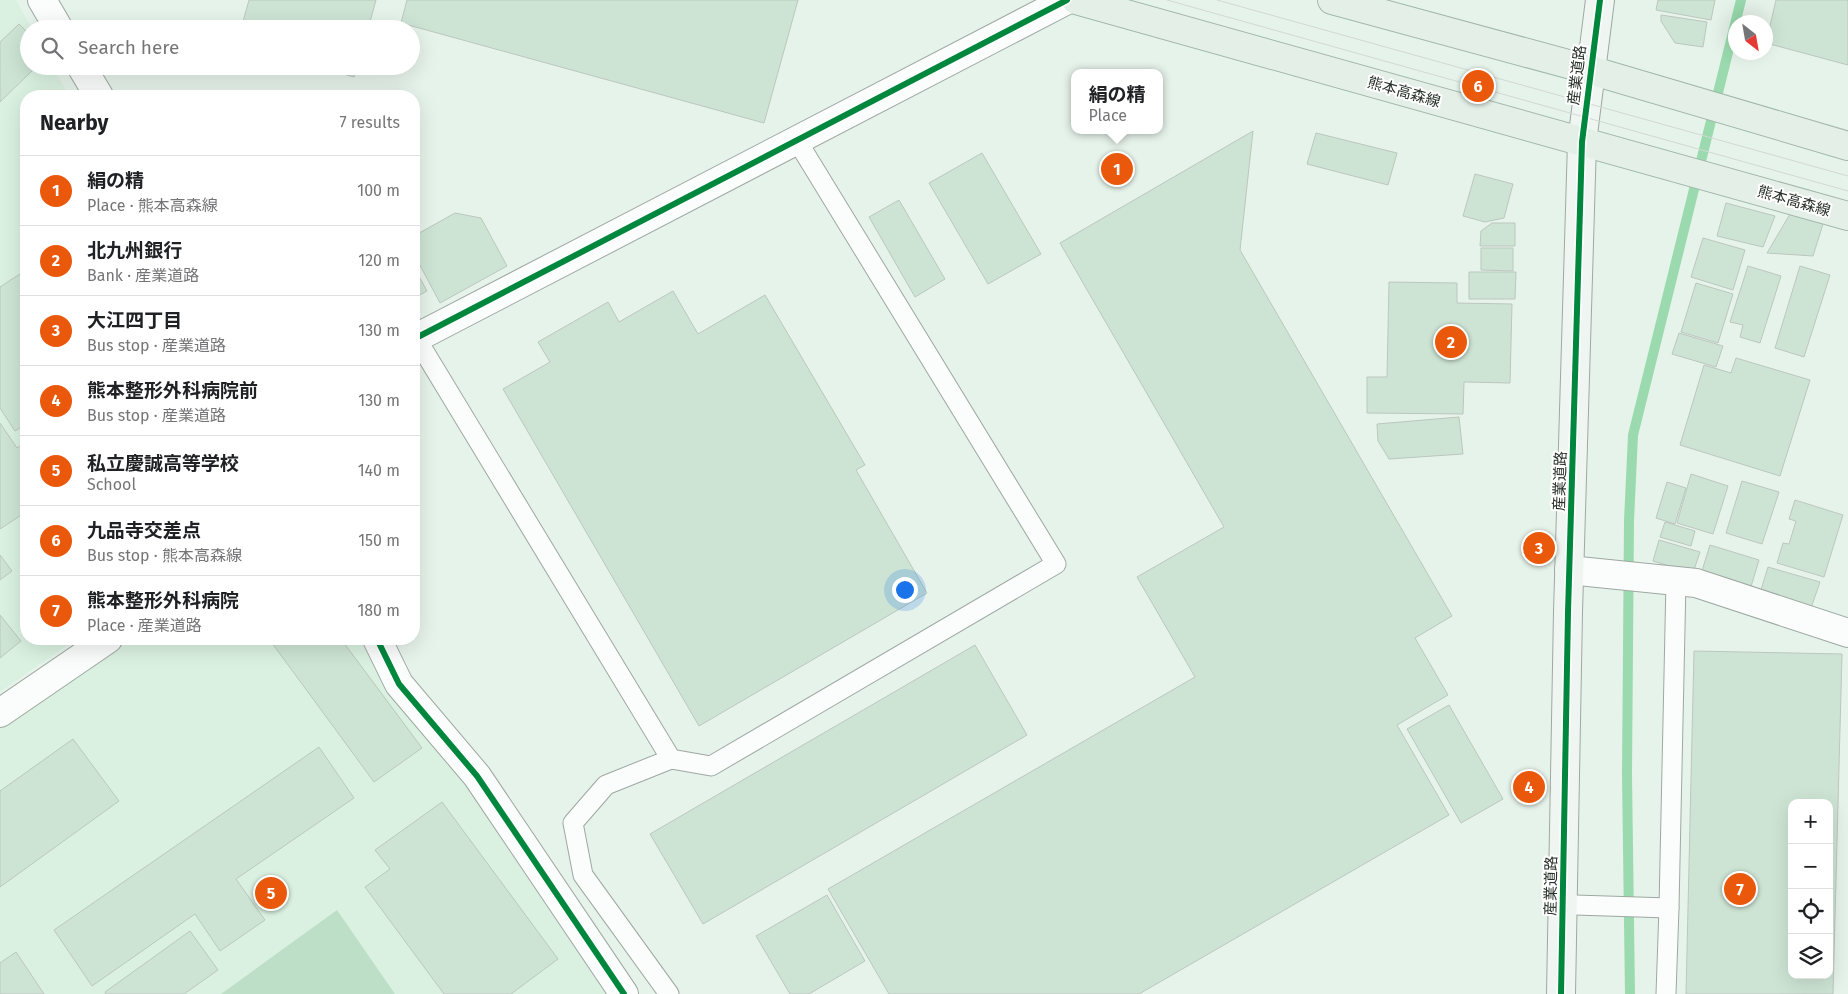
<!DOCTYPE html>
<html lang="en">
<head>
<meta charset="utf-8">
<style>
  body { margin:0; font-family:"Fira Sans","Noto Sans JP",sans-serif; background:#f2f2f2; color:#202124 }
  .controls { position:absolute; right:15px; bottom:15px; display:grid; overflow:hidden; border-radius:10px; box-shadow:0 5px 20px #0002 }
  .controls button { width:45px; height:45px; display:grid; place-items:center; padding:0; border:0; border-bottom:1px solid #e0e0e0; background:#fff; color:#202124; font:25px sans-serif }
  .compass { position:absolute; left:1728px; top:15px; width:45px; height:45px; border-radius:50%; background:#fff; box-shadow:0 5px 20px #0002; rotate:149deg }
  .you { position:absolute; left:904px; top:589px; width:18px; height:18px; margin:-12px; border:4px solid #fff; border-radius:50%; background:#1a73e8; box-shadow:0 0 0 8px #1a73e833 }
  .badge { display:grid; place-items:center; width:32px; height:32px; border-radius:50%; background:#ea580c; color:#fff; font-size:16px; font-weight:700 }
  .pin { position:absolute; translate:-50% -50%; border:2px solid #fff; box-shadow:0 1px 5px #0006 }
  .popup { position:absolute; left:1071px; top:69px; width:92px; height:65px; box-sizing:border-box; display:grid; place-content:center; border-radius:10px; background:#fff; filter:drop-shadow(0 1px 4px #0005); font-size:16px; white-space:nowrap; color:#757577 }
  .popup b { font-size:19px; color:#202124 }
  .popup::after { content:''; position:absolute; left:50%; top:100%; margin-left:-10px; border:10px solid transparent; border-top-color:#fff }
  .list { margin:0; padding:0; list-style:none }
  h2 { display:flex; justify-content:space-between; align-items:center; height:65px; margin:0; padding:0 20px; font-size:21px }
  h2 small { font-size:16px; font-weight:400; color:#757577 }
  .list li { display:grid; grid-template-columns:32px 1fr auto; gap:15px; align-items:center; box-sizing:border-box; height:70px; padding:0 20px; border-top:1px solid #e0e0e0 }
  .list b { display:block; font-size:19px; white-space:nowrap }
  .list p { margin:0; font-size:16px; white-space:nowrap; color:#757577 }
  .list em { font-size:16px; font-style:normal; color:#757577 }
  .icon { flex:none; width:28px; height:28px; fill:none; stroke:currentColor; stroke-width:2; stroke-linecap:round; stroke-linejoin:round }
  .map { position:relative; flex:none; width:1848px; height:994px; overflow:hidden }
  .search { position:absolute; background:#fff; box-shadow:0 5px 20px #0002; left:20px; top:20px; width:400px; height:55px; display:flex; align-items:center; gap:12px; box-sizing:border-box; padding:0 18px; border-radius:28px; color:#757577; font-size:19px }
  .panel { position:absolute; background:#fff; box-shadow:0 5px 20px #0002; left:20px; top:90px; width:400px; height:555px; border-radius:20px }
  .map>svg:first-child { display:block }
  .built { fill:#daf1e1 }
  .green { fill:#bedfc7 }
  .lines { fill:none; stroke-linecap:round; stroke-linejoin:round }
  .stream { stroke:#9adaae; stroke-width:10 }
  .building { fill:#cde4d4; stroke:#bcc6bf; fill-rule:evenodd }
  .lane-casing { stroke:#9ea8a1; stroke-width:21 }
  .street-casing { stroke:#9ea8a1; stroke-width:30 }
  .secondary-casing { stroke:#9ea8a1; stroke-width:30 }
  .primary-casing { stroke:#a2b8aa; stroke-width:30 }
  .lane { stroke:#fbfdfc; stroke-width:19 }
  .street { stroke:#fbfdfc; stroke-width:28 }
  .secondary { stroke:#eff6f2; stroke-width:28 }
  .primary { stroke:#e4efe8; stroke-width:28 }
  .tram { stroke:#d3d8d5; stroke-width:1 }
  .cycleway-casing { stroke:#fff; stroke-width:9 }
  .cycleway { stroke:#00873e; stroke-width:6 }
  .labels { text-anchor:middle; stroke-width:4; stroke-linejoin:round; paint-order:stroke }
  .street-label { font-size:15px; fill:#28302a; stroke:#fff }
</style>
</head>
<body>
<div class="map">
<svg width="1848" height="994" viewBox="0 0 1848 994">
  <rect width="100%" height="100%" fill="#e6f3ea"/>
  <g class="built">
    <polygon points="0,0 16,0 32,29 29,29 29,66 52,66 69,96 26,96 26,639 76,639 0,692"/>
    <polygon points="128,639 372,639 427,739 472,792 613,994 0,994 0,729"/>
  </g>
  <polygon class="green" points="337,910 395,994 221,994"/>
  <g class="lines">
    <polyline class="stream" points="1630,994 1627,775 1629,521 1633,435 1741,0"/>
  </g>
  <g class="building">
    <polygon points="249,0 376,0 368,29 241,29"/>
    <polygon points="407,0 798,0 764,123 401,23"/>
    <polygon points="1658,0 1715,0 1711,20 1656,10"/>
    <polygon points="1776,0 1848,0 1848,65 1766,43"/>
    <polygon points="1661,15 1707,22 1703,47 1675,43 1661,21"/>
    <polygon points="19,24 29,34 29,66 37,66 0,102 0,42"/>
    <polygon points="315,66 357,66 354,77"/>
    <polygon points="1253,131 1240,250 1452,616 1415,638 1448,695 1397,725 1449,815 1139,994 889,994 828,889 1195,677 1137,577 1224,527 1060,243"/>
    <polygon points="1316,133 1397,153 1388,185 1307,164"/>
    <polygon points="982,153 1041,254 988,284 929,183"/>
    <polygon points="1475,174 1513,184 1504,218 1485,222 1463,216"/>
    <polygon points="899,200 945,279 915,297 869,217"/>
    <polygon points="1726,203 1775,216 1763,247 1717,236"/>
    <polygon points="1793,209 1824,221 1813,256 1767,253"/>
    <polygon points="455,213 481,218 507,266 440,303 414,254 414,236"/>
    <polygon points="1492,223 1515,223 1515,246 1480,246 1481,231"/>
    <polygon points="1703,238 1745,250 1733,290 1691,277"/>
    <polygon points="1481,248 1513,248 1513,271 1481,270"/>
    <polygon points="1748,266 1781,276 1760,343 1740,337 1743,325 1730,322"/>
    <polygon points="1800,266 1830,275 1804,357 1775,348"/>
    <polygon points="414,267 427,291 414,298"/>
    <polygon points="26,270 26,424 15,431 0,408 0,287"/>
    <polygon points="1469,272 1516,272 1515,299 1469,299"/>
    <polygon points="1389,282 1457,283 1457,303 1512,304 1510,383 1464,382 1463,414 1367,413 1367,377 1387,377"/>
    <polygon points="1696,283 1733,294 1718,343 1681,332"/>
    <polygon points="673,291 698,334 765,295 865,465 856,470 927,593 699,726 503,389 550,362 538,342 608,302 619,322"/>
    <polygon points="1679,333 1723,346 1716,367 1672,354"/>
    <polygon points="1736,358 1810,380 1780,476 1680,445 1704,365 1731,373"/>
    <polygon points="1459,417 1463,454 1389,459 1378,441 1377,424"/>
    <polygon points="0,423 17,448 26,442 26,512 0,529"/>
    <polygon points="1691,474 1728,486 1713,534 1677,523"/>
    <polygon points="1742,481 1779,492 1762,544 1726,533"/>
    <polygon points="1667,482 1686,488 1675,524 1656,518"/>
    <polygon points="1795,500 1843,515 1824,577 1777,563 1783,543 1789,544 1796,521 1789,519"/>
    <polygon points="1665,522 1695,531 1691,546 1660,537"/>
    <polygon points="1659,540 1700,552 1693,573 1653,561"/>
    <polygon points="1710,545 1759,560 1750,590 1701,574"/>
    <polygon points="0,555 12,571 0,580"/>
    <polygon points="1768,567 1820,582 1811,608 1760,593"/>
    <polygon points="0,615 21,641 0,658"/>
    <polygon points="269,639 341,639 422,748 374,782"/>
    <polygon points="975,645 1027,735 703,924 650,834"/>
    <path d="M1694 651 1842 654 1833 994H1686ZM1792 803H1829V975H1792Z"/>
    <polygon points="1449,705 1503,799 1461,823 1407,729"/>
    <polygon points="73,739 119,801 0,887 0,791"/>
    <polygon points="319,747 354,798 236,879 265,920 220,951 195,914 92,986 54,930"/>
    <polygon points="442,802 558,959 511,994 444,994 365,887 390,869 375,850"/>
    <polygon points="827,895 865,961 809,994 790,994 756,936"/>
    <polygon points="190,931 218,970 184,994 106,994 105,992"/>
    <polygon points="16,952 44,994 0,994 0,963"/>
  </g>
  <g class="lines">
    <defs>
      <g id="lane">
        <polyline points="416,338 671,759 711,766 1056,564 796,139"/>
        <polyline points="1575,905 1669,908 1676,581"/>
        <polyline points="669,994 583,875 573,823 606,785 671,759"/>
        <polyline points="1666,994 1669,908"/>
      </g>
      <g id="street">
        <polyline points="42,0 59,29"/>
        <polyline points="81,66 99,96"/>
        <polyline points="414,339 1067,0"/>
        <polyline points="1569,570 1696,583 1848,633"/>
        <polyline points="377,639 399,684 477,776 624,994"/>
        <polyline points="0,713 108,639"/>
      </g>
      <polyline id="secondary" points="1561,994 1568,612 1582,142 1600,0"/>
      <g id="primary">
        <polyline points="1076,0 1848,216"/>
        <polyline points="1332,0 1590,70 1848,146"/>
      </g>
    </defs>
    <use href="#lane" class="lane-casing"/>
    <use href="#street" class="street-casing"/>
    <use href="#secondary" class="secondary-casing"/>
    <use href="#primary" class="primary-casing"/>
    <use href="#lane" class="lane"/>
    <use href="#street" class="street"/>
    <use href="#secondary" class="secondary"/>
    <use href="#primary" class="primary"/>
    <g class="tram">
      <polyline points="1167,0 1848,191"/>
      <polyline points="1217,0 1848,176"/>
    </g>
    <defs>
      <g id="cycleway">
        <polyline points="414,339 1067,0"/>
        <polyline points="377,639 399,684 477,776 624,994"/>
        <polyline points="1561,994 1568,612 1582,142 1600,0"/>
      </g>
    </defs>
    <use href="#cycleway" class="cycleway-casing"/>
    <use href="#cycleway" class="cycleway"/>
  </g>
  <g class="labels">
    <g class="street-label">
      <text transform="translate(1577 75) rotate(-83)" y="5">産業道路</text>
      <text transform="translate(1404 92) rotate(16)" y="5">熊本高森線</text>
      <text transform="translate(1794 201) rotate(16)" y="5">熊本高森線</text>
      <text transform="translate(1560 481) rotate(-88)" y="5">産業道路</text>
      <text transform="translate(1551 886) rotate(-89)" y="5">産業道路</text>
    </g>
  </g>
</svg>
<div class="controls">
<button>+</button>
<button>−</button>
<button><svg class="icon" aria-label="locate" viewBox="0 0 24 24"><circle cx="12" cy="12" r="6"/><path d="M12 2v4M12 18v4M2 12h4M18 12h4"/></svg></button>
<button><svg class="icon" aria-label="layers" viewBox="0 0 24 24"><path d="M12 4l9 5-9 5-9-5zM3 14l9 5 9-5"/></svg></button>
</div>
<svg class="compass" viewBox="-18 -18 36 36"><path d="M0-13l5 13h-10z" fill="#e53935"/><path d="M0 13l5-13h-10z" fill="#757577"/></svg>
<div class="you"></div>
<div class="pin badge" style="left:1117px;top:169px">1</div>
<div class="popup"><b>絹の精</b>Place</div>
<div class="pin badge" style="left:1451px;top:342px">2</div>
<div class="pin badge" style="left:1539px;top:548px">3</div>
<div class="pin badge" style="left:1529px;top:787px">4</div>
<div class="pin badge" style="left:271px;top:893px">5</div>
<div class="pin badge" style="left:1478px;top:86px">6</div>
<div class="pin badge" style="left:1740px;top:889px">7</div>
<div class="search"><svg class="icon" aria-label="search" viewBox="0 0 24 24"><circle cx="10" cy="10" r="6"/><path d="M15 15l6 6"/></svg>Search here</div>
<section class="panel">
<h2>Nearby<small>7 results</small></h2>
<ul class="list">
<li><span class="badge">1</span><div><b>絹の精</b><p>Place · 熊本高森線</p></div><em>100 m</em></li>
<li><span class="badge">2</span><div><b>北九州銀行</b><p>Bank · 産業道路</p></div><em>120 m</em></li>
<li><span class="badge">3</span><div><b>大江四丁目</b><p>Bus stop · 産業道路</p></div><em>130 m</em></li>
<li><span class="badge">4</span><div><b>熊本整形外科病院前</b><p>Bus stop · 産業道路</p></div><em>130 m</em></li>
<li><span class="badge">5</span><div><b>私立慶誠高等学校</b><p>School</p></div><em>140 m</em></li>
<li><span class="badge">6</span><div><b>九品寺交差点</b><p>Bus stop · 熊本高森線</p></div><em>150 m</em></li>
<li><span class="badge">7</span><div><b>熊本整形外科病院</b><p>Place · 産業道路</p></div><em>180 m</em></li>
</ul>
</section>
</div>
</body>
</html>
